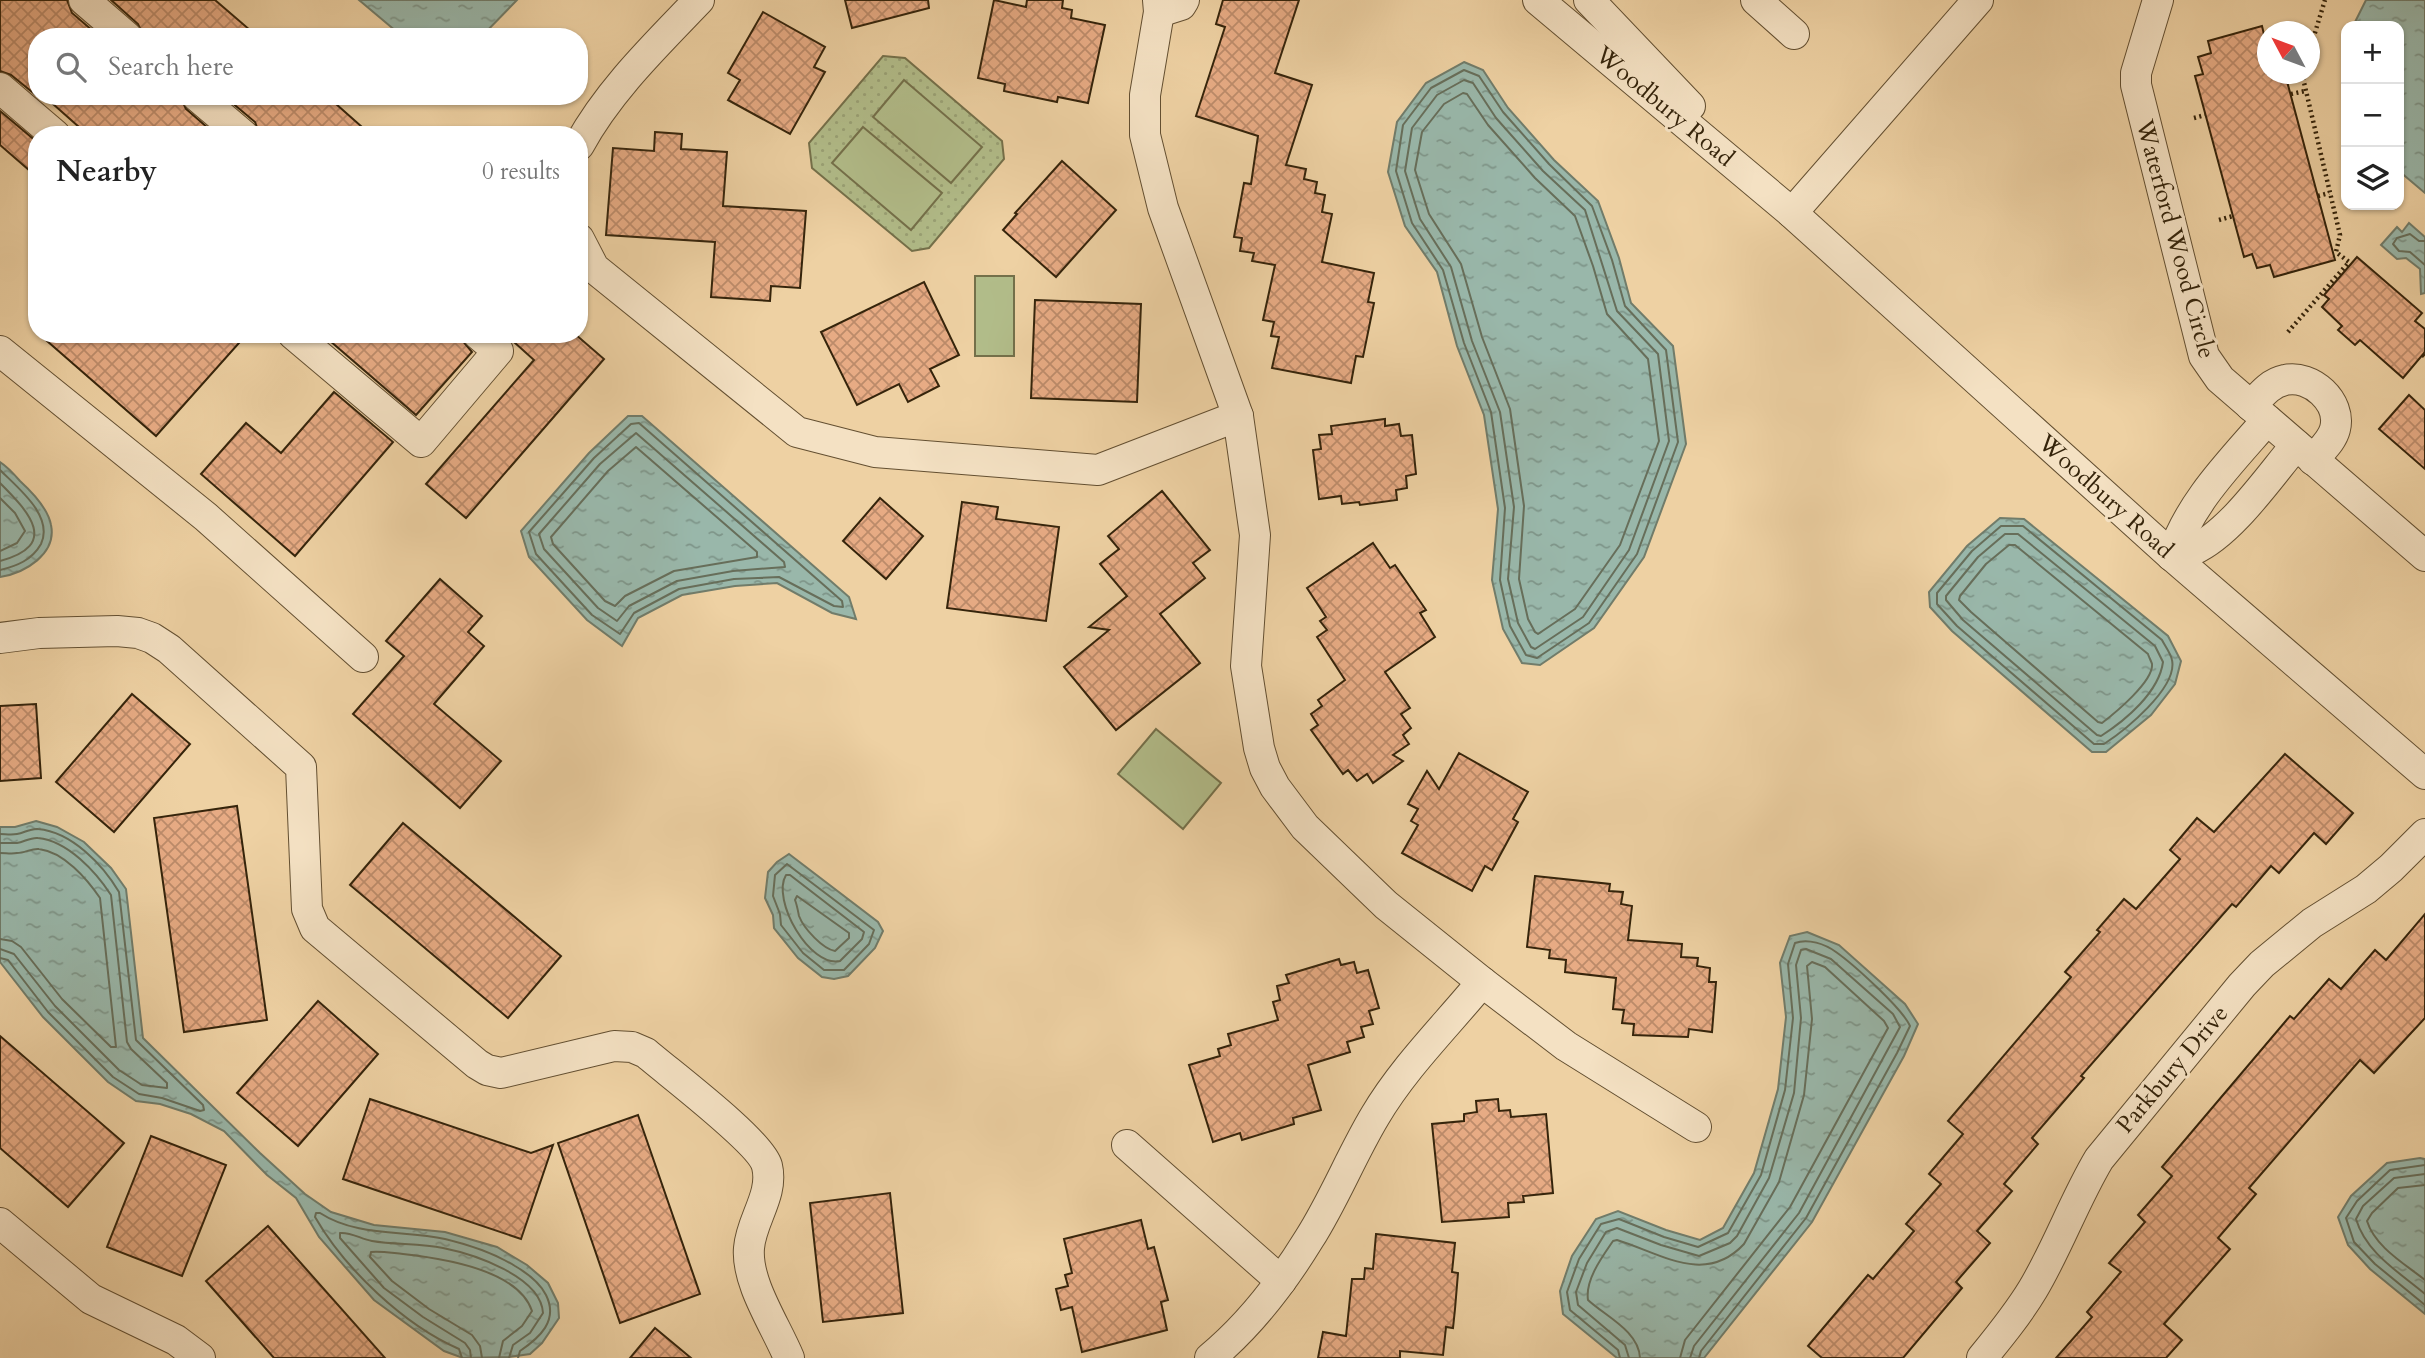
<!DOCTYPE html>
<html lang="en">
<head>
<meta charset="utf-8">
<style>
  body { margin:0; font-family:Cardo,serif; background:#f6f6f6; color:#222 }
  .controls { position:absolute; right:21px; top:21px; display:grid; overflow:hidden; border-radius:14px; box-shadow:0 2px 5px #0004 }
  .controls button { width:63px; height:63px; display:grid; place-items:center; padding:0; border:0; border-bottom:2px solid #e0e0e0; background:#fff; color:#222; font:35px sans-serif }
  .compass { position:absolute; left:2257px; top:21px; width:63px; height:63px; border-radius:50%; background:#fff; box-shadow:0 2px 5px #0004; rotate:311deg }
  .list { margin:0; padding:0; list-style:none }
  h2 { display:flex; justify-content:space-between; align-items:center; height:91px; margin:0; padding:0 28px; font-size:30px }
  h2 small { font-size:23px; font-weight:400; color:#767676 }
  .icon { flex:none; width:38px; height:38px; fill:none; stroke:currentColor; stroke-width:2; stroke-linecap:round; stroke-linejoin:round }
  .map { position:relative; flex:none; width:2425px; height:1358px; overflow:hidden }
  .search { position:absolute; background:#fff; box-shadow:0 2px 5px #0004; left:28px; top:28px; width:560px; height:77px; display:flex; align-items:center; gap:18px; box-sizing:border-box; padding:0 24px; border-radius:28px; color:#767676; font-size:26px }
  .panel { position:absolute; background:#fff; box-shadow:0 2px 5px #0004; left:28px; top:126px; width:560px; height:217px; border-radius:28px }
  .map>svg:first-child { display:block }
  .park { fill:url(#park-dots); stroke:#74704a; stroke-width:2 }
  .garden { fill:#b2bd8a; stroke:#74704a; stroke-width:2 }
  .water { fill:url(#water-ripples); stroke:#717c6a; stroke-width:2 }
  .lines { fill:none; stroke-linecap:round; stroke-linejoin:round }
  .shore { stroke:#676e5a; stroke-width:2 }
  .building { fill:url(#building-cross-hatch); stroke:#35240b; stroke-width:2 }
  .minor-casing { stroke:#634f31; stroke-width:32 }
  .path { stroke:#35240b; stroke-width:4.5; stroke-dasharray:2 3.5; stroke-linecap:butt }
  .minor { stroke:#f4e1c3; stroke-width:30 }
  .labels { text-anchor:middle; stroke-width:6; stroke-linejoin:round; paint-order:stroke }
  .street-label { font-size:24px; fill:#35240b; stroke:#f4e1c3 }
</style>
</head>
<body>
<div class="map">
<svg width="2425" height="1358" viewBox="0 0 2425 1358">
  <defs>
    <pattern id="park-dots" width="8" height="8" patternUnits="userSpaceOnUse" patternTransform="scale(1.75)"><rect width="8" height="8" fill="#b2bd8a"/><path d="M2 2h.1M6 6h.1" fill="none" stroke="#9aa276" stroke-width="1.8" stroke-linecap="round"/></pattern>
    <pattern id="water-ripples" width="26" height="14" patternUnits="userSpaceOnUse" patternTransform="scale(1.75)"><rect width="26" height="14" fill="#99b7aa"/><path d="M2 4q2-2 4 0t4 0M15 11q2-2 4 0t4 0" fill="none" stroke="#7e9589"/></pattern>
    <pattern id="building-cross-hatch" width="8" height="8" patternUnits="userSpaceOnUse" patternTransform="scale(1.75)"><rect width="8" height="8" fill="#e7ab84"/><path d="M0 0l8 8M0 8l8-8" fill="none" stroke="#bc8b6a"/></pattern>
  </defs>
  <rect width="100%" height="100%" fill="#eed1a3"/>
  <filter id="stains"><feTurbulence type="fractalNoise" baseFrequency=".00286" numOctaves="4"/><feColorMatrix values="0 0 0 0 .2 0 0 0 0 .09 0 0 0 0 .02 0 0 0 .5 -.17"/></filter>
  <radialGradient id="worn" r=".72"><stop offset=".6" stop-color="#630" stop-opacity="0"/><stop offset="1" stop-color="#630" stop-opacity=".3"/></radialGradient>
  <polygon class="park" points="883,56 905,58 1002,141 1004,159 929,248 912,251 812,168 809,143"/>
  <g class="garden">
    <polygon points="904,80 982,147 951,183 873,117"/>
    <polygon points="863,127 942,193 911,230 832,163"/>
    <rect x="975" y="276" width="39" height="80"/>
    <polygon points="1156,729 1221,783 1183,829 1118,774"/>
  </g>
  <g class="water">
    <polygon points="359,0 517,0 481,37 403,37"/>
    <polygon points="2366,0 2425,0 2425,193 2399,171 2399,26 2353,26"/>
    <polygon points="1464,62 1483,70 1508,108 1554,160 1598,201 1619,258 1631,303 1673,346 1686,444 1644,557 1594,628 1540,665 1522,663 1503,629 1492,580 1498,509 1484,415 1457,346 1437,272 1405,226 1388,172 1397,122 1426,83"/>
    <polygon points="2409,223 2425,237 2425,293 2421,294 2420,269 2406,258 2397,259 2381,245 2397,227 2402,232"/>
    <polygon points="628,416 642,416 849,597 856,619 832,613 777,583 735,586 682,595 638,618 622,646 587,620 529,557 521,531 589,453"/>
    <path d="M0 462C8 467 14 474 20 481 32 492 48 508 51 525 57 554 25 573 0 577Z"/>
    <polygon points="2000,518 2024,519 2168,636 2181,661 2175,684 2151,715 2106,752 2092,752 1952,631 1930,607 1929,592 1967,546"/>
    <polygon points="36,821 57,827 84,842 111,868 126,889 143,1038 260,1153 305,1194 331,1212 374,1225 445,1232 497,1247 527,1265 548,1283 558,1303 559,1318 542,1343 530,1354 509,1357 463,1358 444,1351 374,1300 319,1237 296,1198 267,1175 224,1131 191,1114 160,1104 136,1101 108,1082 43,1017 0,962 0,827 15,827"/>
    <polygon points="789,854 878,922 883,931 875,948 848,976 834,979 822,977 798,958 774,928 773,915 765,898 768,872 777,862"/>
    <polygon points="1807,932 1839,945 1905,1004 1918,1024 1904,1056 1812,1222 1704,1358 1617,1358 1563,1314 1560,1291 1572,1256 1596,1219 1618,1211 1666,1230 1700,1240 1723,1228 1754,1173 1778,1089 1786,1017 1780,963 1790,936"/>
    <polygon points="2420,1158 2425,1159 2425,1314 2370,1269 2348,1245 2338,1217 2351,1196 2387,1163"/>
  </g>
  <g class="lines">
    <g class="shore">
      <polygon points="1464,70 1479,76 1503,112 1549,164 1592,206 1612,260 1625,306 1666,350 1678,442 1637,554 1589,623 1537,658 1526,655 1510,626 1500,580 1505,508 1491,412 1464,343 1443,270 1412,223 1396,171 1403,125 1431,88"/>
      <polygon points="1464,80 1473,83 1496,118 1543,171 1585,210 1617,311 1658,354 1669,441 1629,550 1583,617 1535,649 1531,647 1518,623 1508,579 1514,507 1500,412 1472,341 1451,267 1420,219 1405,171 1412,128 1437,95"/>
      <polygon points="1463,93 1467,94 1488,125 1535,178 1575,216 1593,266 1607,314 1648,359 1659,441 1620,545 1575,609 1538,634 1535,632 1528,619 1519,579 1524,506 1510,409 1482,337 1461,264 1429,214 1415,170 1422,132 1444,104"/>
      <polyline points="2425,241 2419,241 2410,234 2397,238 2393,244 2399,251 2410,252 2425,265"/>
      <polygon points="639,423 842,601 843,607 834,606 779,577 734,579 679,589 634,613 620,634 592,615 536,554 529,532 594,458 631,424"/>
      <polygon points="636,433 784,562 785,567 733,571 677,581 629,606 617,621 598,608 544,549 539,534 600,464"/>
      <polygon points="636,447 757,552 757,557 674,571 625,596 615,606 605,601 553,544 551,537 608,471"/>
      <path d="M0 470C18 488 54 516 41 544 32 560 17 566 0 570"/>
      <path d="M0 483C29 512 60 545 0 561"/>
      <polyline points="0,498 15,513 25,531 17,543 0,551"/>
      <path d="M2001 526H2023L2162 640C2165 646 2171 654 2172 660 2178 688 2124 731 2104 744H2094L1957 626 1937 604V593L1972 551Z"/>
      <path d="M2018 534 2155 646 2163 662C2159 692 2126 720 2101 736L2097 735 1963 620 1946 600V596L1978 557 2005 534Z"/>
      <path d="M2009 545H2015L2148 654C2148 655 2152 663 2152 664 2154 681 2115 713 2102 723L2098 722 1971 612 1959 600 1960 596 1986 564Z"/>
      <path d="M0 834C5 834 11 835 17 834 24 833 31 828 38 829 72 832 103 865 119 892L136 1040 203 1105 204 1110 200 1111 162 1098 139 1094 113 1077 48 1012 8 960 0 958"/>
      <path d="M0 843C5 843 11 843 17 843 24 842 31 837 38 838 68 841 96 872 111 895L127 1042 131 1049 167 1083V1088L142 1085 119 1070 55 1006 14 954 0 949"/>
      <path d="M0 853C6 853 12 854 17 853 25 853 32 848 39 849 64 852 87 879 100 898L116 1047H111L62 999 21 947 12 941 0 939"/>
      <polygon points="787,864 874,930 869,944 844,970 824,970 803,953 781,925 780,914 773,896 775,875"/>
      <path d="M786 875H790L864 932 862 939 840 961C810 968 771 900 786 875Z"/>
      <path d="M797 896 849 933V938L835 951C823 949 804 929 799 916 798 911 797 905 795 900Z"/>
      <polyline points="2425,1165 2390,1170 2357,1201 2346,1218 2354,1242 2375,1264 2425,1305"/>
      <path d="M2425 1174 2394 1178 2363 1206 2356 1219C2366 1253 2399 1272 2425 1294"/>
      <path d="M2425 1185 2398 1188 2372 1213 2367 1221C2375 1247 2405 1264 2425 1280"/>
      <path d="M462 1358 459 1349C404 1325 345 1269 315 1217L316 1213H320C357 1237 403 1230 445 1239 470 1245 494 1253 515 1266 527 1273 540 1283 546 1295 559 1321 539 1338 520 1351L518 1358"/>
      <path d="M471 1358 470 1350 465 1343 423 1317 384 1288 340 1238V1233C351 1232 361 1239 372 1241 395 1245 420 1243 443 1248 473 1254 541 1276 543 1313L530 1333 513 1345 509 1358"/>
      <path d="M482 1358 480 1346 472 1335 429 1309 392 1281 370 1257 371 1252C381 1251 392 1253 403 1254 440 1258 518 1269 532 1311L522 1326 503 1341 499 1358"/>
      <path d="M1620 1358 1618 1350 1570 1310 1567 1292 1579 1259 1601 1224 1619 1219 1664 1237 1698 1247 1728 1233 1761 1175 1785 1090 1793 1018 1788 964 1795 943C1808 938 1825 944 1836 952 1853 964 1902 1008 1910 1026L1897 1053 1806 1218 1701 1351 1699 1358"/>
      <polyline points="1629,1358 1625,1345 1578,1305 1576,1292 1587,1263 1606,1232 1617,1228 1661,1245 1699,1256 1730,1243 1737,1236 1769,1178 1794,1093 1801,1018 1796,965 1801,950 1806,949 1831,959 1893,1014 1900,1027 1799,1213 1694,1346 1690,1358"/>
      <path d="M1640 1358C1639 1331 1605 1316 1588 1300 1585 1280 1602 1257 1613 1241L1617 1240C1660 1253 1705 1286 1744 1244L1779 1182 1804 1095 1812 1019 1807 966 1812 962 1825 967 1884 1021 1888 1028 1790 1207 1685 1340 1680 1358"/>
    </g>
  </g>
  <g class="building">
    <polygon points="0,0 67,0 72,13 100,37 37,37 37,96 11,75 0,71"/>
    <polygon points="111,0 215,0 258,37 144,37 138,24"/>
    <polygon points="845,0 928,0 929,8 852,28"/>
    <polygon points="994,0 1026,7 1027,0 1063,0 1062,8 1072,10 1071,18 1105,25 1088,103 1058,97 1057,102 1004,91 1005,84 978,78"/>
    <polygon points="1223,0 1299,0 1275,73 1312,85 1286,165 1306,169 1304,179 1317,182 1315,193 1325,195 1322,212 1332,214 1322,262 1374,273 1368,302 1374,303 1363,357 1356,356 1351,383 1272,368 1279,337 1271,336 1274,322 1263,320 1275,265 1252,261 1254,253 1240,251 1242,238 1234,237 1244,183 1251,184 1258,136 1196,116 1225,27 1216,24"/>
    <polygon points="763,12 825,47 814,67 825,72 790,134 728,100 740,80 728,73"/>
    <polygon points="2262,26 2267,47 2267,74 2285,74 2335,260 2274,277 2270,265 2257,268 2252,254 2244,257 2195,76 2203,74 2198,57 2211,53 2208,41"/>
    <polygon points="44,96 180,96 186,109 216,135 88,135"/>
    <polygon points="224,96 327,96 371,135 260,135 255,122"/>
    <polygon points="0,111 37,142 37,177 0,145"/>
    <polygon points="655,132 682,134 681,149 727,152 723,206 806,211 800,288 771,286 770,301 711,297 715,242 606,235 613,148 654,151"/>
    <polygon points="1062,161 1116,210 1056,277 1003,230 1017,214 1015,213"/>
    <polygon points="2357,257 2422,313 2415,321 2425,329 2425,352 2403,378 2360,340 2355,345 2338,330 2342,326 2322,307 2329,299 2324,295"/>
    <polygon points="924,282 959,355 930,369 939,386 908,402 899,384 857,405 821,332"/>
    <polygon points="1035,300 1141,304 1137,402 1031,398"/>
    <polygon points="39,334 247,334 156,436"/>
    <polygon points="322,334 461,334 462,340 472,352 416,415"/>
    <polygon points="505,334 575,334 604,359 466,518 426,484 534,360"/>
    <polygon points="334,392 393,442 295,556 201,474 246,423 281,453"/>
    <polygon points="2409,395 2425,410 2425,469 2379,429"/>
    <polygon points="1385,419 1385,426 1399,424 1401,436 1412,435 1416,474 1406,476 1407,488 1396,490 1397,500 1360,505 1359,502 1342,504 1341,496 1319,499 1313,450 1321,449 1319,435 1332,434 1331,426"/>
    <polygon points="1162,491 1210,550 1193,563 1205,578 1160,614 1200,663 1116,730 1064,667 1109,630 1089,627 1127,596 1100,564 1119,549 1108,536"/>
    <polygon points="880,498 923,536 886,579 843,541"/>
    <polygon points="962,502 998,507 996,519 1059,527 1046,621 947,608"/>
    <polygon points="1373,543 1390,568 1395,565 1426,610 1420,613 1435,637 1385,672 1410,708 1401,714 1411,728 1403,735 1409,744 1393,755 1403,761 1373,783 1367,774 1357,781 1348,770 1343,774 1311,730 1318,725 1311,714 1322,706 1318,700 1345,680 1317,637 1327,630 1320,621 1326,617 1307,588"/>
    <polygon points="440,579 482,616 468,632 484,646 434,704 501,761 460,808 353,714 404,656 386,641"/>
    <polygon points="132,694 190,744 114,832 56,782"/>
    <polygon points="36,704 41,778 0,781 0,706"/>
    <polygon points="1459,753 1528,792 1513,819 1518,822 1492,870 1485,866 1472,891 1402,853 1418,825 1411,821 1418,809 1408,804 1427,771 1439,789"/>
    <polygon points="2285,754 2353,813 2326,844 2314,833 2279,873 2271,866 2236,907 2232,904 2081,1076 2084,1078 2032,1138 2038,1144 2004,1184 2012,1191 1977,1231 1990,1243 1956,1282 1962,1288 1903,1358 1822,1358 1808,1346 1868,1275 1873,1279 1914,1231 1906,1224 1941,1184 1929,1174 1963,1134 1948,1121 2071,977 2065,972 2100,932 2097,930 2124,899 2136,909 2180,859 2170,850 2197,818 2214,832"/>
    <polygon points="237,806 267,1020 184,1032 154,818"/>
    <polygon points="403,823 561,956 508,1018 350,885"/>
    <polygon points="1535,876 1610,884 1609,891 1623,892 1621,904 1632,906 1628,940 1682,944 1681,957 1698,958 1697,966 1710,968 1709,982 1716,982 1712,1032 1689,1029 1688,1037 1633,1035 1634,1024 1622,1023 1624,1010 1613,1009 1616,978 1565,972 1566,960 1549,958 1550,950 1527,947"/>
    <polygon points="2425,914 2425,1018 2374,1073 2360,1060 2249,1188 2256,1194 2218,1238 2230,1249 2164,1324 2182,1340 2166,1358 2056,1358 2092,1317 2087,1312 2121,1272 2109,1263 2145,1222 2138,1215 2172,1176 2162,1167 2290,1016 2294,1019 2329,979 2341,989 2375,950 2386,960"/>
    <polygon points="1339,959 1341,965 1354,962 1357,973 1368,970 1379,1008 1369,1011 1373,1024 1361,1027 1364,1037 1347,1042 1350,1052 1308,1065 1321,1110 1293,1118 1294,1124 1242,1140 1240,1133 1213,1142 1189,1065 1220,1056 1218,1049 1231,1045 1228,1034 1278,1020 1273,1002 1280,1000 1277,986 1289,983 1286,975"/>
    <polygon points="318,1001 378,1054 298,1146 237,1093"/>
    <polygon points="0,1036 124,1143 68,1207 0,1148"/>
    <polygon points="370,1099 531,1153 553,1145 521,1239 343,1179"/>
    <polygon points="1498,1099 1499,1111 1510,1110 1511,1117 1546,1114 1553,1193 1523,1196 1524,1202 1508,1203 1509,1217 1442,1222 1432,1124 1464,1121 1464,1114 1477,1112 1476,1101"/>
    <polygon points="638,1115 700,1294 620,1323 558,1143"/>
    <polygon points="151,1136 226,1165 182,1276 107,1247"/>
    <polygon points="890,1193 903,1313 823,1322 810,1203"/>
    <polygon points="1141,1220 1148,1249 1154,1247 1168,1300 1161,1302 1167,1330 1082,1352 1072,1307 1061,1310 1056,1289 1068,1286 1065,1275 1072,1273 1064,1239"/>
    <polygon points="268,1226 385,1358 274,1358 206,1281"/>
    <polygon points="1376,1234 1455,1243 1452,1272 1458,1273 1455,1309 1453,1328 1446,1327 1443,1355 1400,1351 1400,1358 1318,1358 1323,1332 1346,1336 1352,1279 1364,1279 1365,1268 1373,1269"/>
    <polygon points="655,1328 691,1358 630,1358"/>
  </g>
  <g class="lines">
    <defs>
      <g id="minor">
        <polyline points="84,0 127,37"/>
        <polyline points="1158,0 1159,12 1145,95 1145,135 1163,208 1238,416 1255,535 1246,666 1259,748 1265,768 1275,787 1305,827 1386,905 1482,982 1566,1046 1696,1127"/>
        <polyline points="1538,0 1792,213 2172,556 2425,774"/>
        <polyline points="1589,0 1690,106"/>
        <polyline points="1756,0 1794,34"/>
        <polyline points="2158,0 2136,73 2136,85 2204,356 2220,379 2425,556"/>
        <polyline points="1159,12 1181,5 1184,0"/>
        <polyline points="0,88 55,135"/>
        <polyline points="197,96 243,135"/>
        <path d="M579 145C609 90 656 45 699 0"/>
        <polyline points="1792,213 1978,0"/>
        <polyline points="579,239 594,268 797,432 875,452 1098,470 1238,416"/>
        <polyline points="293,334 421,442 498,351 478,334"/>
        <polyline points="0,351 206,517 363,657"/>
        <path d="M2251 406C2261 395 2270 383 2285 380 2311 374 2342 402 2335 429 2332 441 2321 450 2313 460"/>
        <path d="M2172 556C2178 554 2186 553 2193 550 2231 533 2269 477 2296 445"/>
        <path d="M2172 556C2190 502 2230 463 2267 420"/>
        <path d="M0 638 39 633 117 631 138 633 152 638 169 649 301 767 307 909 315 928 477 1064 487 1070 501 1073 614 1046 632 1047 646 1053C669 1073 761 1142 767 1166 774 1195 751 1220 749 1248 746 1283 776 1326 789 1358"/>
        <polyline points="1127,1145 1281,1281"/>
        <polyline points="0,1223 91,1299 176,1340 200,1358"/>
        <path d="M1210 1358C1250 1325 1282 1283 1309 1239 1334 1200 1351 1156 1375 1116 1404 1067 1446 1026 1482 982"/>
        <path d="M1982 1358C2000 1336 2018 1314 2033 1289 2058 1247 2074 1201 2099 1159L2242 985 2262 964 2312 923 2366 889 2391 868 2425 834"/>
      </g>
    </defs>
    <use href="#minor" class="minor-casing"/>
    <g class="path">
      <polyline points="2310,49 2325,0"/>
      <polyline points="2291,94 2305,91"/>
      <polyline points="2194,118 2205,115"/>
      <polyline points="2318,196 2329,193"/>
      <polyline points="2219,220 2233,216"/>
      <polyline points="2288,332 2349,262 2336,252 2340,235 2302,74"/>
      <polyline points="2423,355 2425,357"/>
    </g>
    <use href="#minor" class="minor"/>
  </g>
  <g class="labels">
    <g class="street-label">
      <text transform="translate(1665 106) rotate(40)" y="8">Woodbury Road</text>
      <text transform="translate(2176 239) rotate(75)" y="8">Waterford Wood Circle</text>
      <text transform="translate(2106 496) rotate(42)" y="8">Woodbury Road</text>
      <text transform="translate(2172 1069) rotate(-50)" y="8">Parkbury Drive</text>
    </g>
  </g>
  <rect width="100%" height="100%" filter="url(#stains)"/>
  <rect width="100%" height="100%" fill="url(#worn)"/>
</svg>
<div class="controls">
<button>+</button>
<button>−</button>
<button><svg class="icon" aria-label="layers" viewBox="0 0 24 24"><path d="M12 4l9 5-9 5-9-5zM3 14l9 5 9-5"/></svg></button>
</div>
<svg class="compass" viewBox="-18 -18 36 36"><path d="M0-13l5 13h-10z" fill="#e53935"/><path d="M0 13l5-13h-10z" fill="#767676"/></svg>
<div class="search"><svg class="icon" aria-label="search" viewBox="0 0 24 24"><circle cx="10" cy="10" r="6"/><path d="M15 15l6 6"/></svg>Search here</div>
<section class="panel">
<h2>Nearby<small>0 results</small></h2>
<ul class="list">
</ul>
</section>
</div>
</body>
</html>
